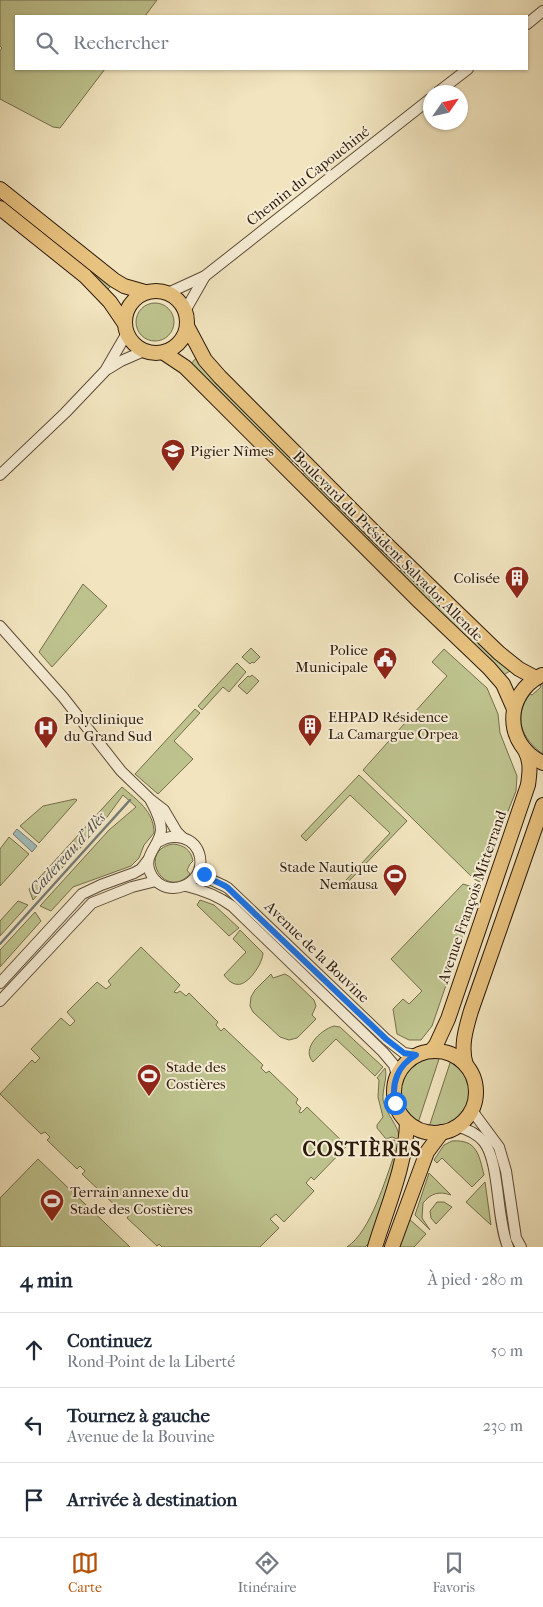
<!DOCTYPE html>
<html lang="fr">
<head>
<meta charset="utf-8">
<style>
  body { margin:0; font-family:"IM FELL French Canon",serif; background:#f6f6f7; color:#1f2937 }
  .compass { position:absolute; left:423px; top:85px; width:45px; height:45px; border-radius:50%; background:#fff; box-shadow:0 1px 4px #0004; rotate:56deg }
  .stop { position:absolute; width:15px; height:15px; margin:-11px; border:4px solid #1a73e8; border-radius:50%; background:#fff }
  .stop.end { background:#1a73e8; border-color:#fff; box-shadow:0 1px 5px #0008 }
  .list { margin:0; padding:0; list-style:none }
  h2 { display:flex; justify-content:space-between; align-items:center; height:65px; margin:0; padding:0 20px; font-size:21px }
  h2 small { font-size:16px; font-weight:400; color:#747a83 }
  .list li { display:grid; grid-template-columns:32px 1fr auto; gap:15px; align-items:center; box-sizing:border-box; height:75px; padding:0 20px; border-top:1px solid #e0e1e3 }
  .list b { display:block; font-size:19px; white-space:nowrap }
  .list p { margin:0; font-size:16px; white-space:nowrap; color:#747a83 }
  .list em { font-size:16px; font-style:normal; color:#747a83 }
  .icon { flex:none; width:28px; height:28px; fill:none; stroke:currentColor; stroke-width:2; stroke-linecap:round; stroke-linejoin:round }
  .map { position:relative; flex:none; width:543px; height:1247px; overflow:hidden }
  .search { position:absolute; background:#fff; box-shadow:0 1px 4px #0004; left:15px; right:15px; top:15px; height:55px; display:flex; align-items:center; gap:12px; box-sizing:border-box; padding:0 18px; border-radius:0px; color:#747a83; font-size:19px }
  .sheet { height:290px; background:#fff }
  nav { display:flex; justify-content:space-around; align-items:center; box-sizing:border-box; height:70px; border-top:1px solid #e0e1e3; background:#fff; font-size:14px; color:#747a83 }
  nav a { display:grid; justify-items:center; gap:2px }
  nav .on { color:#b45309 }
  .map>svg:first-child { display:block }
  .green { fill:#bec38e; stroke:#756e4d }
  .water { fill:#a0bcbc; stroke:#727b76 }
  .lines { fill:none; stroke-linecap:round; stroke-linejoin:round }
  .stream { stroke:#727b76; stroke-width:2.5 }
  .tertiary-casing { stroke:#5d4c38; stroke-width:12 }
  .primary-casing { stroke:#2c1a0c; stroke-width:16 }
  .tertiary { stroke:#f6edd5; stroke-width:10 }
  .primary { stroke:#e8c27f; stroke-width:14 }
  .route { stroke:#1a73e8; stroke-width:6 }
  .labels { text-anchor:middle; stroke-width:4; stroke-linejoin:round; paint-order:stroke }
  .street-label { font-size:15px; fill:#2c1a0c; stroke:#f6edd5 }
  .poi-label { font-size:15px; fill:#2c1a0c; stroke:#f6edd5; text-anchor:start }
  .water-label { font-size:16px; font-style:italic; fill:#55534a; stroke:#f6edd5 }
  .district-label { font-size:20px; font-weight:bold; letter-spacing:1px; fill:#2c1a0c; stroke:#f6edd5 }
</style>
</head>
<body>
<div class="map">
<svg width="543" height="1247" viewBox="0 0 543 1247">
  <rect width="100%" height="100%" fill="#f1e4be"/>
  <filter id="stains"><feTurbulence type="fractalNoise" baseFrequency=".004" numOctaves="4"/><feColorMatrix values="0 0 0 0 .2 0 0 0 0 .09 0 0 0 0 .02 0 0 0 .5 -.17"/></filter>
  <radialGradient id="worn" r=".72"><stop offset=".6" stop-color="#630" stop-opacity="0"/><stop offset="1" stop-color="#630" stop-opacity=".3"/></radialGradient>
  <g class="green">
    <polygon points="0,0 157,0 145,16 16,16 16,69 105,69 60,128 53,127 0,99 0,51 2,48 0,46"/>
    <polygon points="24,217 35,225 111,286 106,291 22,220"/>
    <circle cx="155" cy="322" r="19"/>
    <polygon points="196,358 211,377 294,460 289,466 189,366"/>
    <polygon points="305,472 393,559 388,565 301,477"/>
    <polygon points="402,569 510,671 502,676 397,574"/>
    <polygon points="83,584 107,606 52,667 39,652"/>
    <polygon points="251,648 260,657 254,663 252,662 250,664 242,657"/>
    <polygon points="444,649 487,688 498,714 500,733 517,776 516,791 480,882 474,879 363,770 447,676 432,662"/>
    <polygon points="237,663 246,672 229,692 223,687 202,710 198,706"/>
    <polygon points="252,675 259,681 247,694 238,686 248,676 250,677"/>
    <path d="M543 683V754C521 739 513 716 530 694L532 695 541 687 540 685Z"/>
    <polygon points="195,709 200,713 174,741 193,759 158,794 135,774"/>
    <polygon points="359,775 407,821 348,882 346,880 390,833 350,795 306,841 301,836"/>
    <path d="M122 787C137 800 154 811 154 833L144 845 139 858 131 866 73 887 51 911 40 906 109 830 136 807 123 795 102 824 33 900 29 889Z"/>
    <polygon points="75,799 77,800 39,843 20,826 43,806"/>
    <polygon points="9,837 29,854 0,886 0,849"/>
    <path d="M173 844C184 845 191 850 193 861L190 864 187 870 190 874C164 902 136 850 173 844Z"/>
    <polygon points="463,884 479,889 432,1026 421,1040 409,1040 397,1034 393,1009 403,999 409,1004 422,991 391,959"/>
    <polygon points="200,900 214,905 239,928 229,936 197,905"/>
    <polygon points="18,901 28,905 0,936 0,921"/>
    <polygon points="35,912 41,921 0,967 0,950"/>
    <path d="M240 930 263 953C263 962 251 981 241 984 233 986 228 980 224 975L246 952 233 939Z"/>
    <polygon points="141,947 180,985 174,992 177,993 180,991 186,996 189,993 218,1022 216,1025 221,1031 224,1028 263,1065 261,1068 266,1073 269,1071 298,1099 296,1103 301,1108 299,1112 301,1113 307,1107 347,1146 314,1180 311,1177 306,1183 314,1191 284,1222 276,1214 270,1219 279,1228 260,1247 162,1247 159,1244 157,1246 127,1218 129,1215 125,1210 122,1212 82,1174 85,1171 80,1166 77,1169 47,1140 50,1137 45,1132 41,1134 0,1094 32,1060 35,1063 40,1058 31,1049 61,1018 70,1026 75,1021 67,1012 97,982 106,989 111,985 108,981"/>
    <polygon points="271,974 273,978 285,974 290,977 314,1000 316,1006 312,1015 316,1019 297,1038 289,1040 280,1037 253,1012 250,1006 251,997 255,990"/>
    <path d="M334 1026 340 1027 383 1067 375 1076 336 1039 313 1062C301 1049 320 1030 334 1026Z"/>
    <path d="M435 1056H440L418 1123C404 1115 398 1102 399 1086L401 1087 405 1075 404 1074 414 1062 424 1057Z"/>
    <path d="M451 1060C486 1082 470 1132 429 1127Z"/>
    <path d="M385 1068C388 1076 382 1090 383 1100 386 1115 399 1125 400 1140L392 1137 386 1139 377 1128V1125L383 1117 378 1097 379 1080 377 1078Z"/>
    <path d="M394 1140 398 1142 397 1159 369 1243 365 1247H347C371 1231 385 1180 395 1153L389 1141Z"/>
    <polygon points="491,1140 500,1160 516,1247 512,1247 488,1142"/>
    <path d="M452 1141C477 1139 479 1155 484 1175L472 1187 442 1158 437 1163 434 1160 444 1145Z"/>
    <polygon points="38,1159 130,1247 0,1247 0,1198"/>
    <path d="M429 1173 451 1195C439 1191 431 1193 423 1203L422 1218 430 1230 415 1215Z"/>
    <polygon points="485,1182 491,1225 466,1202"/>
    <polygon points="437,1202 444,1202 452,1207 436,1224 431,1218 430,1211"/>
    <polygon points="408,1218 426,1234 414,1247 398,1247"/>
  </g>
  <polygon class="water" points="17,829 37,846 32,852 13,834"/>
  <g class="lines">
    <polyline class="stream" points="0,944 130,800"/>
    <defs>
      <g id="tertiary">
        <polyline points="527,24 543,11"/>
        <polyline points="438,92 468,69"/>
        <polyline points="168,293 205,276 430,99"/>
        <polyline points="185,311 205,276"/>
        <polyline points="108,369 121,361 144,351"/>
        <polyline points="0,475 65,413 105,371 127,333"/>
        <polyline points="0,626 63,697 121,771 151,800 164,810 177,832 182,837"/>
        <path d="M151 801C156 810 161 820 161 830 160 847 140 856 152 876 167 900 205 885 200 857 196 837 174 832 158 842"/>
        <path d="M200 867C207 882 215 880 228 888L386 1039 404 1053 416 1055"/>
        <path d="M186 886C203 890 218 896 232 906L383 1052 394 1065 397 1075"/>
        <polyline points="0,983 82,894 101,885 134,873 141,869 148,860"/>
        <polyline points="0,1001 92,903 132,887 156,881"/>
        <polyline points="472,1109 476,1116 499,1147 506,1171 516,1238 521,1247"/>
        <path d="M457 1126C467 1130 477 1133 484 1142 500 1163 496 1218 508 1247"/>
      </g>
      <g id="primary">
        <polyline points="0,189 114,280 124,286 145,292"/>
        <polyline points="0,208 85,276 110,302 125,324"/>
        <circle cx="156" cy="322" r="31"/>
        <polyline points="187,326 205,360 220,377 381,539 499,653 519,669 536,678"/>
        <polyline points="164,353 185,367 420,602 489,668 503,684 514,709"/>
        <path d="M542 675C503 694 504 745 543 763"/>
        <circle cx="435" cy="1092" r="41"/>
        <path d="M431 1051 436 1045 448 1019 528 785C530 771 531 762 525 750"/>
        <path d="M466 1065C460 1047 466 1028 471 1011L543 805"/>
        <path d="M375 1247C387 1207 406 1165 407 1122"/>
        <polyline points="392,1247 427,1152 442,1132"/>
      </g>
    </defs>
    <use href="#tertiary" class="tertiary-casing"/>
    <use href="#primary" class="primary-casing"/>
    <use href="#tertiary" class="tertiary"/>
    <use href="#primary" class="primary"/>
  </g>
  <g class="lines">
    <path class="route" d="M204 874C211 881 220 882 228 888L386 1039 404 1053 416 1055C398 1065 391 1083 395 1103"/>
  </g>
  <defs>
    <symbol id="university-pin" viewBox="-11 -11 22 30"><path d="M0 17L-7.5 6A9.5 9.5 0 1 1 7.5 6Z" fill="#8f2418" stroke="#f6edd5"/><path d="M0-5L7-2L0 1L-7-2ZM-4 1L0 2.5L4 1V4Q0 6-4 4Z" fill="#fff"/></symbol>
    <symbol id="building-pin" viewBox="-11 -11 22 30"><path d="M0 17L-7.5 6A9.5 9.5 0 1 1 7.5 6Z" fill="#8f2418" stroke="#f6edd5"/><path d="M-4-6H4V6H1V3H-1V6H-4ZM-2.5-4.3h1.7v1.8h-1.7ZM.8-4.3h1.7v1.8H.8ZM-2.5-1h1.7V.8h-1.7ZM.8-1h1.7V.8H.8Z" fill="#fff"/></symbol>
    <symbol id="civic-pin" viewBox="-11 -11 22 30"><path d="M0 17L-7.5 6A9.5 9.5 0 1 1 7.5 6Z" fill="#8f2418" stroke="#f6edd5"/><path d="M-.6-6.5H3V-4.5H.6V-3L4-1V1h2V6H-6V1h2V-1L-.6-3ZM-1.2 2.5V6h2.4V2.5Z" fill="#fff"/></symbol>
    <symbol id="hospital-pin" viewBox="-11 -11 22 30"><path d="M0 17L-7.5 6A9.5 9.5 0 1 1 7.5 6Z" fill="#8f2418" stroke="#f6edd5"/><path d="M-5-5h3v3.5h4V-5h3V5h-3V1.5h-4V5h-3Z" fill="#fff"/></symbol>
    <symbol id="stadium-pin" viewBox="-11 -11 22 30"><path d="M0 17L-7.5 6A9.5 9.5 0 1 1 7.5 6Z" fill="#8f2418" stroke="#f6edd5"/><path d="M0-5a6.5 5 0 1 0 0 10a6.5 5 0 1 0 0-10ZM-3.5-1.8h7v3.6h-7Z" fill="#fff"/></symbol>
  </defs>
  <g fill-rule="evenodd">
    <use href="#university-pin" x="159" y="437" width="28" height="38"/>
    <use href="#building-pin" x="503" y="564" width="28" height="38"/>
    <use href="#civic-pin" x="371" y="645" width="28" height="38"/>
    <use href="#building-pin" x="296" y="712" width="28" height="38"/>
    <use href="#hospital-pin" x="32" y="714" width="28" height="38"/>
    <use href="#stadium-pin" x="381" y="862" width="28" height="38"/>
    <use href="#stadium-pin" x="135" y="1062" width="28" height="38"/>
    <use href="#stadium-pin" x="38" y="1187" width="28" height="38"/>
  </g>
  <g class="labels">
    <g class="street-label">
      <text transform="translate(308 176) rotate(-38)" y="5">Chemin du Capouchiné</text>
      <text transform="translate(388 546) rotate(45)" y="5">Boulevard du Président Salvador Allende</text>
      <text transform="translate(472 897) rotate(-71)" y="5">Avenue François Mitterrand</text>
      <text transform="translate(317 952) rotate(44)" y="5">Avenue de la Bouvine</text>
    </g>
    <g class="poi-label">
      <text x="190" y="456">Pigier Nîmes</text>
      <text x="500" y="583" text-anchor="end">Colisée</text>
      <text x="368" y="655" text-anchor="end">Police<tspan x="368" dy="17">Municipale</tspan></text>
      <text x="328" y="722">EHPAD Résidence<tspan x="328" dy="17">La Camargue Orpea</tspan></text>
      <text x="64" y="724">Polyclinique<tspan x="64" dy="17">du Grand Sud</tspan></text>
      <text x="378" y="872" text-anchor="end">Stade Nautique<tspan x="378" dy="17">Nemausa</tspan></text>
      <text x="166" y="1072">Stade des<tspan x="166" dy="17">Costières</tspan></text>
      <text x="70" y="1197">Terrain annexe du<tspan x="70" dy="17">Stade des Costières</tspan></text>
    </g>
    <g class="water-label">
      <text transform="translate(67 853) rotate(-48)" y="6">Cadereau d'Alès</text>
    </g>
    <g class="district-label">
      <text x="362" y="1156">COSTIÈRES</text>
    </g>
  </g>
  <rect width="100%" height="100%" filter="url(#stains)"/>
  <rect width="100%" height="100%" fill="url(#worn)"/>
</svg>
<svg class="compass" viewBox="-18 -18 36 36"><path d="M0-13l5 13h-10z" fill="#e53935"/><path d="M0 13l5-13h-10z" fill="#747a83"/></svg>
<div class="stop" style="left:395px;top:1103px"></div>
<div class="stop end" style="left:204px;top:874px"></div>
<div class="search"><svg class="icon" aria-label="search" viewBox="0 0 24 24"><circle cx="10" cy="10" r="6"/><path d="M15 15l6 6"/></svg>Rechercher</div>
</div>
<section class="sheet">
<h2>4 min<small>À pied · 280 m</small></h2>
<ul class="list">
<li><svg class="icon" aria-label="ahead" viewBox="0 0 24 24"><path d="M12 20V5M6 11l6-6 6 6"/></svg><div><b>Continuez</b><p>Rond-Point de la Liberté</p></div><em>50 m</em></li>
<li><svg class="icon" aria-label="left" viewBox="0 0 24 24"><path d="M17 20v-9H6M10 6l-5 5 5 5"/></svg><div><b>Tournez à gauche</b><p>Avenue de la Bouvine</p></div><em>230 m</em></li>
<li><svg class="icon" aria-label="arrive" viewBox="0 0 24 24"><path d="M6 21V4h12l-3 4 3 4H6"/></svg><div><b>Arrivée à destination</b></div></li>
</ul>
</section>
<nav>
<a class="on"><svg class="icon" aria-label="map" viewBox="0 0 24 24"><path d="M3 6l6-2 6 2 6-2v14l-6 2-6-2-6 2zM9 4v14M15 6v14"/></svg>Carte</a>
<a><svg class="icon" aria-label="directions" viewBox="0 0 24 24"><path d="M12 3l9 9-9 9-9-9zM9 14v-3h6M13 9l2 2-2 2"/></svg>Itinéraire</a>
<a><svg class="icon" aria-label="saved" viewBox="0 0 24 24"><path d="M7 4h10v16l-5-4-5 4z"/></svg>Favoris</a>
</nav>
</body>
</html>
